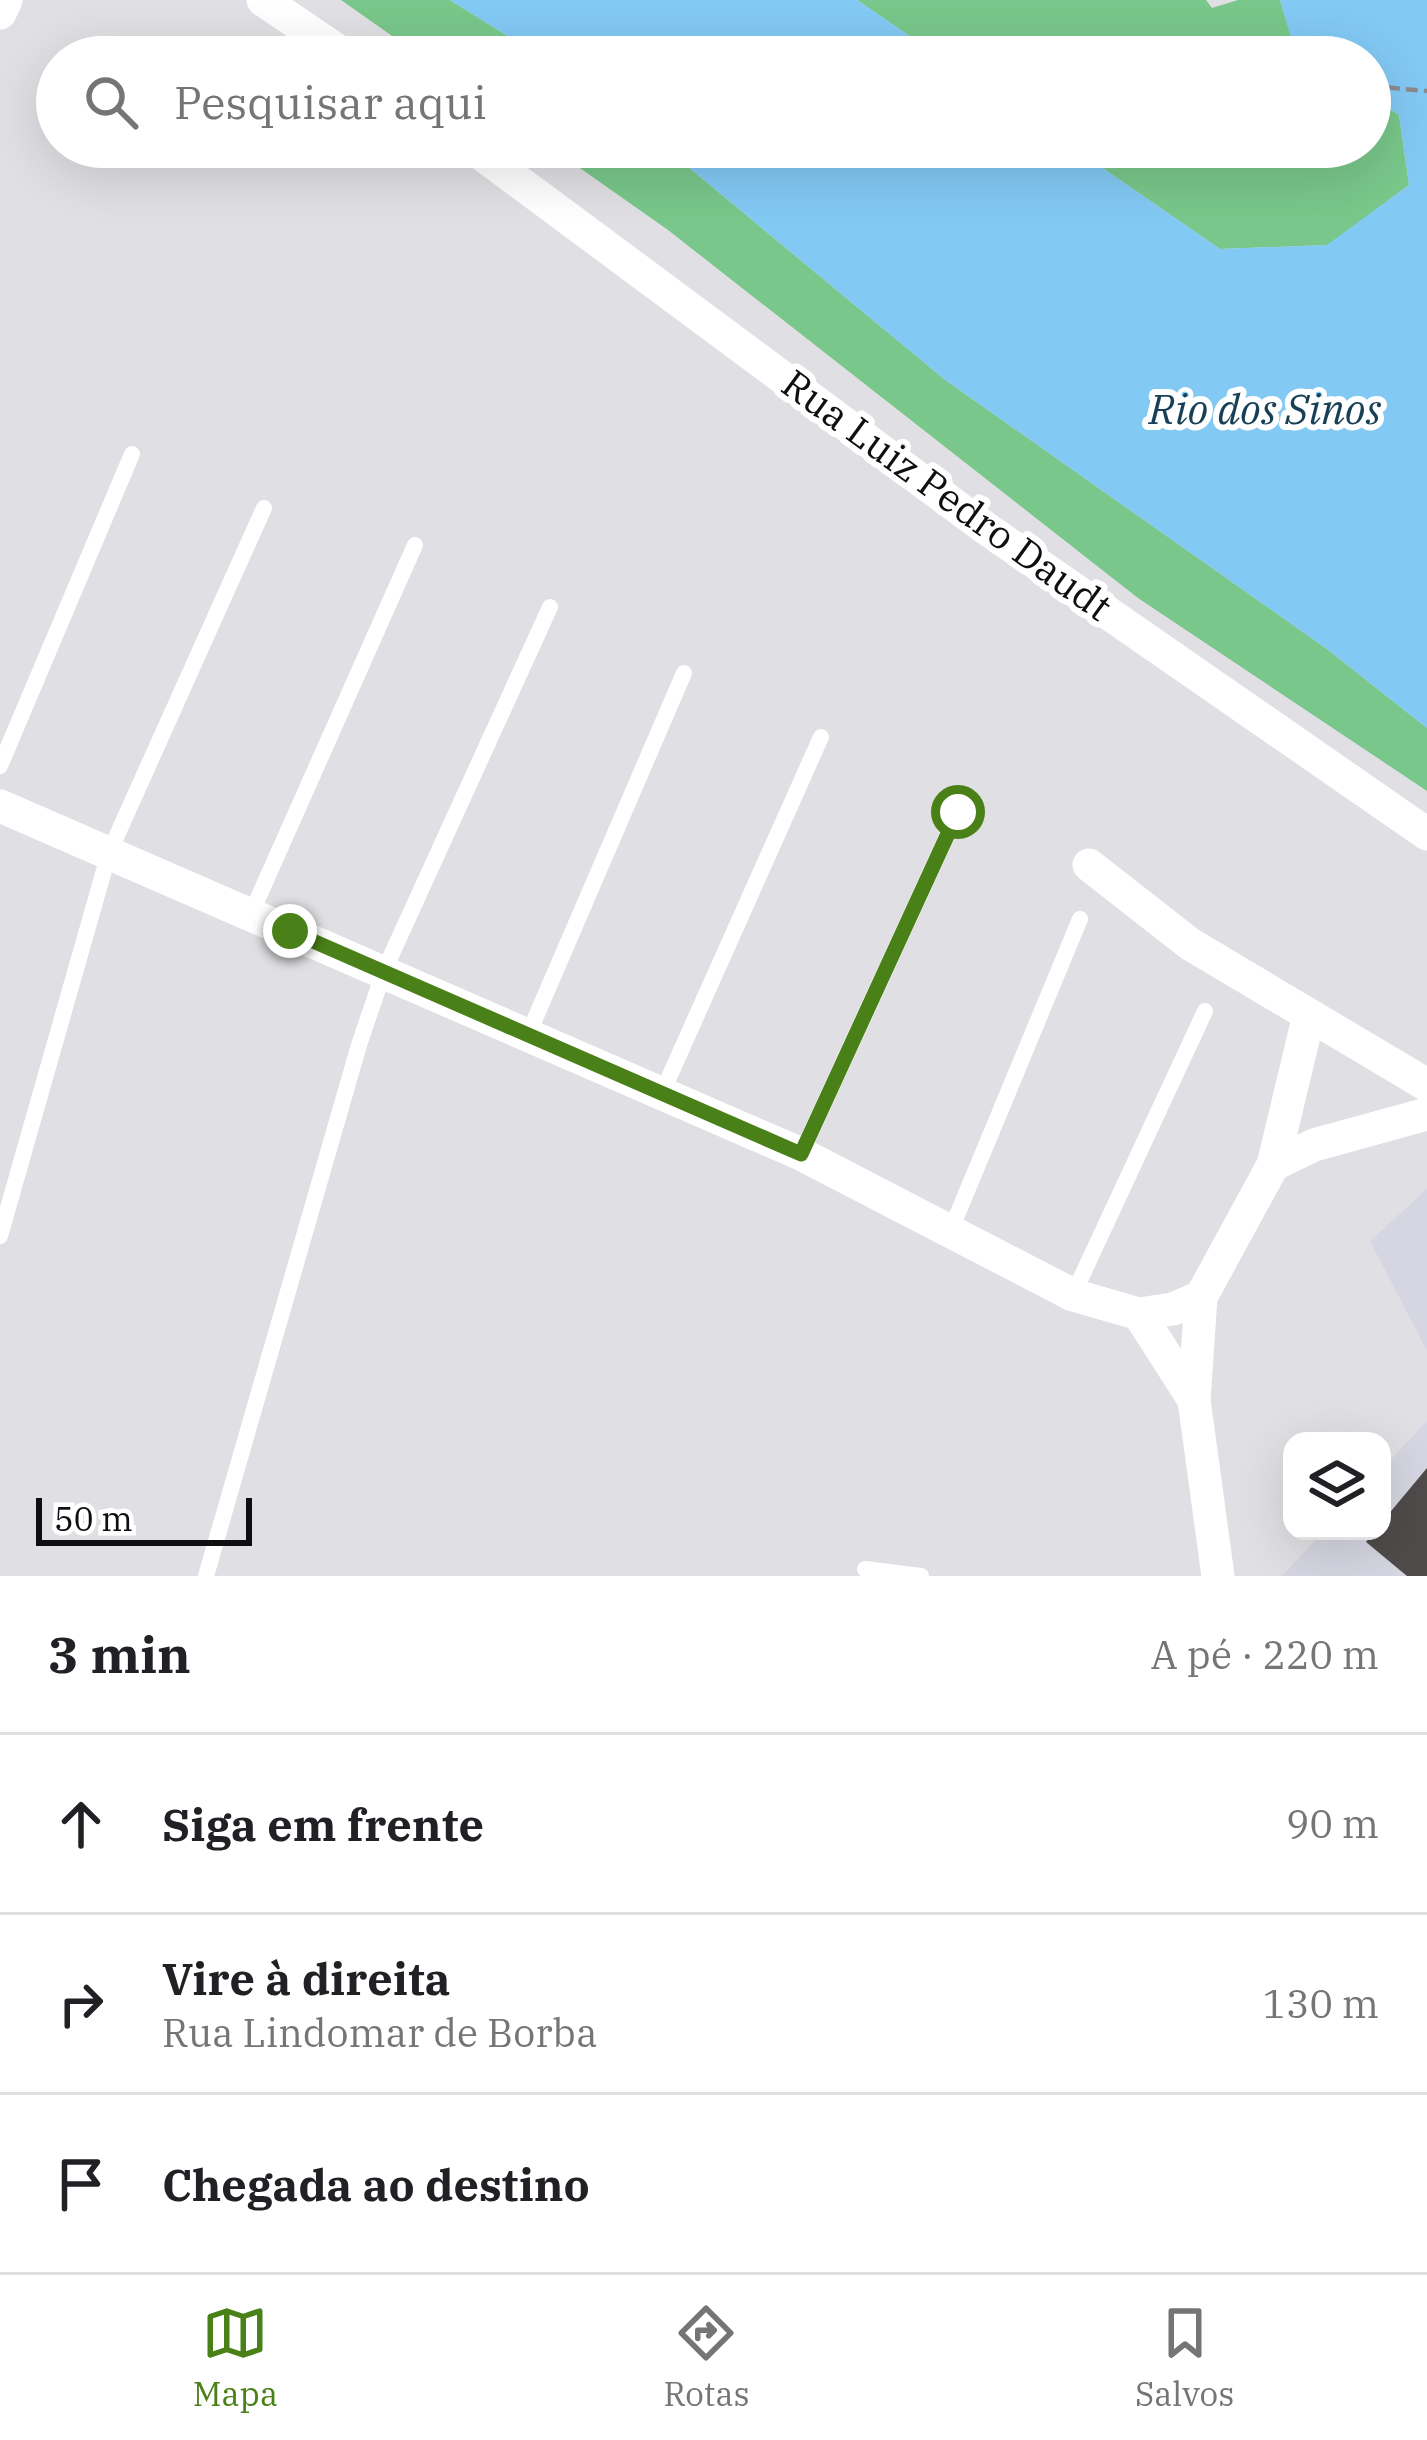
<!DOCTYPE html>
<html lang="pt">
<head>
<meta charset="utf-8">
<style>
  body { margin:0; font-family:"IBM Plex Serif",serif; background:#f2f2f2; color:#202124 }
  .controls { position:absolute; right:36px; bottom:36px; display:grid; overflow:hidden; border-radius:24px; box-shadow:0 12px 48px #0002 }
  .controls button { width:108px; height:108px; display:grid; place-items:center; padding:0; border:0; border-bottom:3px solid #e0e0e0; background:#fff; color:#202124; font:60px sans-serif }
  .scale { position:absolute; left:36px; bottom:30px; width:216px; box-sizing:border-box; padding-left:12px; border:6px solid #0f0f11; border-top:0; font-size:33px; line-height:42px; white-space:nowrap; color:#0f0f11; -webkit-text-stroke:9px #fff; paint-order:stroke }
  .stop { position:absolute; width:36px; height:36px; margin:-27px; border:9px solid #498017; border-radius:50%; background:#fff }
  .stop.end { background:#498017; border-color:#fff; box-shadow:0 3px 12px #0008 }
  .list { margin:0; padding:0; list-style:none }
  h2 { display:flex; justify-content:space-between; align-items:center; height:156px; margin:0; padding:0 48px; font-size:51px }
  h2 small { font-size:39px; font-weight:400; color:#757577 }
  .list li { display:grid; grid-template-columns:78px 1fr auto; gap:36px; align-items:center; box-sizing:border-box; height:180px; padding:0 48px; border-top:3px solid #e0e0e0 }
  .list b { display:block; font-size:45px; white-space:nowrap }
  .list p { margin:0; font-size:39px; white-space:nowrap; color:#757577 }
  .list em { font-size:39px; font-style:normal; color:#757577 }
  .icon { flex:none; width:66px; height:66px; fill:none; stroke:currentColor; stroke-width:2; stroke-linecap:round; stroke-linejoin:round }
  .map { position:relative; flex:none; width:1427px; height:1576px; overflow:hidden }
  .search { position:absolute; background:#fff; box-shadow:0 12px 48px #0002; left:36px; right:36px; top:36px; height:132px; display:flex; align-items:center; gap:30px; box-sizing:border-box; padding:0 42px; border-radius:66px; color:#757577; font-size:45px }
  .sheet { height:696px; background:#fff }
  nav { display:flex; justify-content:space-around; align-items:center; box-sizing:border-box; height:168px; border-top:3px solid #e0e0e0; background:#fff; font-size:33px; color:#757577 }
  nav a { display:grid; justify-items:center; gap:6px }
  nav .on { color:#498017 }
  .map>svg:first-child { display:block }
  .built { fill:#d5d6e1 }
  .green { fill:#79c78a }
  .water { fill:#82c9f4 }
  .building { fill:#4f4b4a }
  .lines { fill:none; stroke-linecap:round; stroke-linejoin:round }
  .path { stroke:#8b8b8f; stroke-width:4.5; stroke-dasharray:12 6; stroke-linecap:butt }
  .lane { stroke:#fff; stroke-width:16 }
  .street { stroke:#fff; stroke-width:33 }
  .route { stroke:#498017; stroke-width:15 }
  .labels { text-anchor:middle; stroke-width:12; stroke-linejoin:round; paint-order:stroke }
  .street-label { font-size:39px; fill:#0f0f11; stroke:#fff }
  .water-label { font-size:42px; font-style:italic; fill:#173f55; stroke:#fff }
</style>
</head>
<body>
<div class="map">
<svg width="1427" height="1576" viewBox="0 0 1427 1576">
  <rect width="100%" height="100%" fill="#e0e0e4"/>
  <g class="built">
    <polygon points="1427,1189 1427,1351 1370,1241"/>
    <polygon points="1427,1421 1427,1576 1282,1576 1324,1531 1382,1531 1382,1469"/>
  </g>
  <g class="green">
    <polygon points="341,0 450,0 541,57 422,57"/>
    <polygon points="857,0 1206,0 1212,8 1238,0 1280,0 1296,53 1302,57 940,57"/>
    <polygon points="1370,97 1399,115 1409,185 1328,245 1220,249 1072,147 1370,147"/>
    <polygon points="550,147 664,147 944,379 1327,649 1427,728 1427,791 1138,598 668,230"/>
  </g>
  <g class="water">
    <polygon points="450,0 857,0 940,57 541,57"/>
    <polygon points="1280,0 1427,0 1427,728 1327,649 944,379 664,147 1072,147 1220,249 1327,245 1409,185 1399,115 1370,97 1370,57 1302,57 1296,54"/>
  </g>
  <polygon class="building" points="1427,1468 1427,1576 1407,1576 1366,1542 1375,1531 1382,1531 1382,1522"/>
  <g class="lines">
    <polyline class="path" points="1370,86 1427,91"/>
    <g class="lane">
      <polyline points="0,766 132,454"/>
      <polyline points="251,914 415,545"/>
      <polyline points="528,1035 684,673"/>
      <polyline points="662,1093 821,737"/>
      <polyline points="801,1154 958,812"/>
      <polyline points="950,1232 1080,919"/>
      <polyline points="0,1236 109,853 264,508"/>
      <polyline points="1073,1295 1205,1011"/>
      <polyline points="865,1569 921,1576"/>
      <polyline points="206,1576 359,1045 384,971 550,607"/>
    </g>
    <g class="street">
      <polyline points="263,0 347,57"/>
      <polyline points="0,13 6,0"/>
      <polyline points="472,147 984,527 1427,834"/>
      <polyline points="0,806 801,1154 1073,1295 1139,1314 1173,1309 1201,1297"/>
      <polyline points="1089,865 1190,944 1427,1085"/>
      <polyline points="1273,1165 1309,1015"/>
      <polyline points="1139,1314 1194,1400"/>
      <polyline points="1218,1576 1194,1400 1201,1297 1273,1165 1314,1145 1427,1114"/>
    </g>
  </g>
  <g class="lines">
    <polyline class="route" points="290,931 801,1154 958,812"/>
  </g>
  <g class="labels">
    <g class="street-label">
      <text transform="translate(947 495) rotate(36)" y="14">Rua Luiz Pedro Daudt</text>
    </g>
    <g class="water-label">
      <text x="1265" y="424">Rio dos Sinos</text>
    </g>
  </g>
</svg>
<div class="controls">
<button><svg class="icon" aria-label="layers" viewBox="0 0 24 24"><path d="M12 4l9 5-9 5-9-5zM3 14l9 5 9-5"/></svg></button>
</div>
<div class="scale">50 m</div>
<div class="stop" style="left:958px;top:812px"></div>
<div class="stop end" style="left:290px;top:931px"></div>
<div class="search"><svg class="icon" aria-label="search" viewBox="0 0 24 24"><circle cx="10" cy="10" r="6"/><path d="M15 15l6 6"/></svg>Pesquisar aqui</div>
</div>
<section class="sheet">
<h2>3 min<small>A pé · 220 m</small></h2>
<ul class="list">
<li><svg class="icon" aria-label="ahead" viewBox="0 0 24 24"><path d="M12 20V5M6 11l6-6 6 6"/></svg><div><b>Siga em frente</b></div><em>90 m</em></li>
<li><svg class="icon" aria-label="right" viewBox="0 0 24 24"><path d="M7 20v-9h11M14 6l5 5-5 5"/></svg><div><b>Vire à direita</b><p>Rua Lindomar de Borba</p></div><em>130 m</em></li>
<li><svg class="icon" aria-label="arrive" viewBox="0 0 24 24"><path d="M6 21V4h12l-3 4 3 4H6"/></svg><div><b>Chegada ao destino</b></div></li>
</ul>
</section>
<nav>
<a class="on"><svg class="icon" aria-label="map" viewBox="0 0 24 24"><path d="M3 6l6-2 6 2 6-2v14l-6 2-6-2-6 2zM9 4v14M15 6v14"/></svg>Mapa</a>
<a><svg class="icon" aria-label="directions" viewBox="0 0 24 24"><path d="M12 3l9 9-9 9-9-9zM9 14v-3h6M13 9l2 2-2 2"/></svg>Rotas</a>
<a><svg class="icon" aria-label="saved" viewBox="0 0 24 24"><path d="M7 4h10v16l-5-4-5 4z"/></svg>Salvos</a>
</nav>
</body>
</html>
